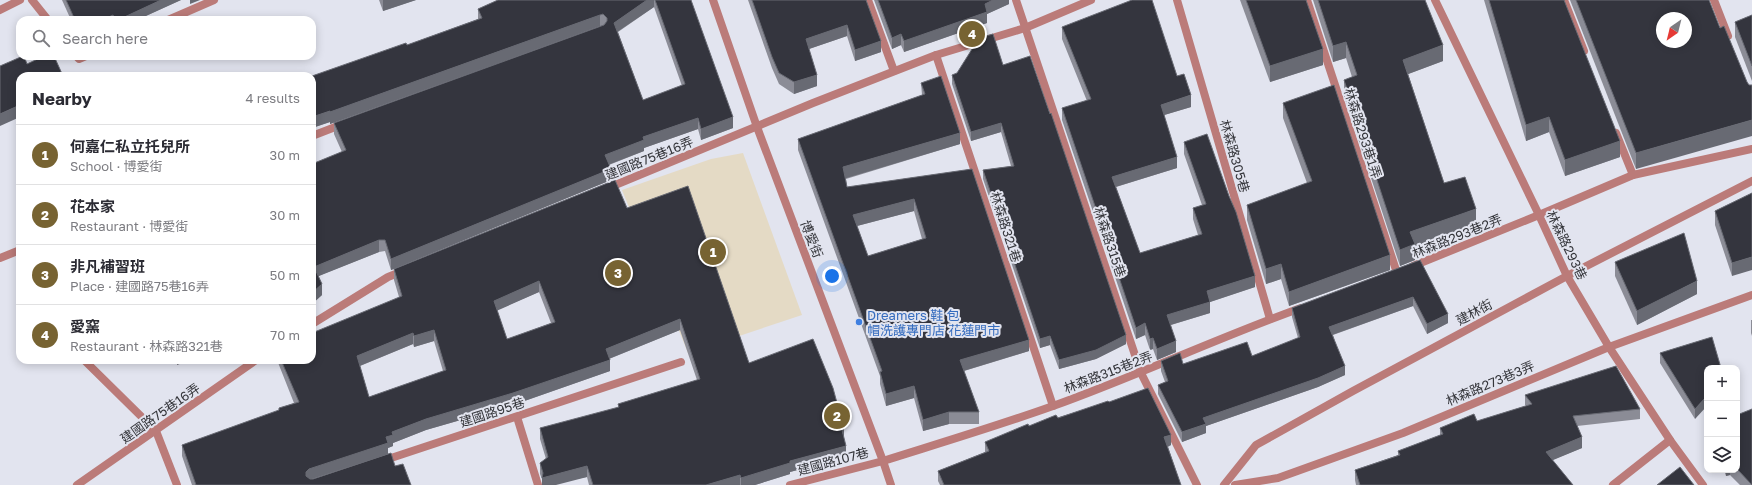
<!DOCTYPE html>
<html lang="en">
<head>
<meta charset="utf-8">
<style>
  body { margin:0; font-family:"Golos Text","Noto Sans TC",sans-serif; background:#f7f7f7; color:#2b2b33 }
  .controls { position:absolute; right:12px; bottom:12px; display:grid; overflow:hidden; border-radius:8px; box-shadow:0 2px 10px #0003 }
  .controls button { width:36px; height:36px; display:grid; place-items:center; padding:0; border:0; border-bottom:1px solid #e1e1e2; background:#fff; color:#2b2b33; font:20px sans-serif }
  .compass { position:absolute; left:1656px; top:12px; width:36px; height:36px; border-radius:50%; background:#fff; box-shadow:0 2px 10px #0003; rotate:215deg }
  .you { position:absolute; left:832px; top:276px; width:14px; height:14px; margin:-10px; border:3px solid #fff; border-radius:50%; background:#1a73e8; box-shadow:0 0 0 6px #1a73e833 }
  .badge { display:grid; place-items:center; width:26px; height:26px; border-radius:50%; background:#776332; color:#fff; font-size:13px; font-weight:700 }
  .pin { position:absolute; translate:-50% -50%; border:2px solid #fff; box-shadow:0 1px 4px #0006 }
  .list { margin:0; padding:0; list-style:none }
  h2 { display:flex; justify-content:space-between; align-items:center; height:52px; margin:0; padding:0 16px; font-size:17px }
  h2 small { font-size:13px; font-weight:400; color:#7c7c81 }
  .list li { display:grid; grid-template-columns:26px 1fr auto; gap:12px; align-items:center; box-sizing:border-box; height:60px; padding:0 16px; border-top:1px solid #e1e1e2 }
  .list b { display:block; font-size:15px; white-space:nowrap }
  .list p { margin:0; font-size:13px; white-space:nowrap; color:#7c7c81 }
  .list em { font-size:13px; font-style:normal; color:#7c7c81 }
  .icon { flex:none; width:22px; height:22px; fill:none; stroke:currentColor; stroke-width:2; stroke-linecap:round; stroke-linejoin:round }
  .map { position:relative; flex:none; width:1752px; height:485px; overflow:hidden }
  .search { position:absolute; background:#fff; box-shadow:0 2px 10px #0003; left:16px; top:16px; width:300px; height:44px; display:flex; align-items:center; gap:10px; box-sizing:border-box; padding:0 14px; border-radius:12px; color:#7c7c81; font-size:15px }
  .panel { position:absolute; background:#fff; box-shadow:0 2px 10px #0003; left:16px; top:72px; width:300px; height:292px; border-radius:12px }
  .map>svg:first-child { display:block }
  .education { fill:#e4dac5 }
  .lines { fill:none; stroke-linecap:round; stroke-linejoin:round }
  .service { stroke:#bb7b79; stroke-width:8 }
  .minor { stroke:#bb7b79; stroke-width:8 }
  .wall { fill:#8b8c96; fill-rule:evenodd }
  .shaded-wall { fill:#686a73 }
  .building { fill:#34353e; stroke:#686a73; fill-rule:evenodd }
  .shop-dot { fill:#3f7fe0; stroke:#e2e4ef; stroke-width:1.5 }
  .labels { text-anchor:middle; stroke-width:4; stroke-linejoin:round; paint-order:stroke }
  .street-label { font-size:13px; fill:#34353a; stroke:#e2e4ef }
  .shop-label { font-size:13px; fill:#366cbe; stroke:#e2e4ef; text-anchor:start }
</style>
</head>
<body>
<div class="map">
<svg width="1752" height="485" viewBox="0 0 1752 485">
  <rect width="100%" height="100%" fill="#e2e4ef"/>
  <polygon class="education" points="743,153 802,315 688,353 622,190 711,159"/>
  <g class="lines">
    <g class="service">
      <polyline points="32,0 48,20"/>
      <polyline points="868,0 894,71"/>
      <polyline points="1564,0 1584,51"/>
      <polyline points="1714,0 1728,36"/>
      <polyline points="0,10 20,0"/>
      <polyline points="168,20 214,0"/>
      <polyline points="76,56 79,59 86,56"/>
      <polyline points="1616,133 1633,175"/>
      <polyline points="1539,215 1633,175 1752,149"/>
      <polyline points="84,360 156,431 177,485"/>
      <polyline points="517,417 538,485"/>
      <polyline points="382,461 681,362"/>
      <polyline points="790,485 883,461"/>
    </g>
    <g class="minor">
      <polyline points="713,0 757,127 883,461 891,485"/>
      <polyline points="1016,0 1141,373 1197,485"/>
      <polyline points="1177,0 1270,319"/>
      <polyline points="1307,0 1397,273"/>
      <polyline points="1435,0 1539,215 1567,276 1609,347 1670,440 1703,485"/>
      <polyline points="936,55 1053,406"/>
      <polyline points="312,136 343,124"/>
      <polyline points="608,188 813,103 936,55 1025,28 1091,0"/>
      <polyline points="0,258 20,250"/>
      <polyline points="1413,266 1539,215"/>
      <polyline points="312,324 388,277 403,271"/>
      <path d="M883 461C940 443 997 426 1053 406 1137 376 1217 338 1301 308"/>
      <polyline points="77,485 256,360"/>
      <polyline points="1224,485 1256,445 1353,391 1567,276 1752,181"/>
      <polyline points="1235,485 1278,478 1403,433 1609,347 1752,295"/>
      <polyline points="1613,485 1670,440"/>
    </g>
  </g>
  <g class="wall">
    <polygon points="62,0 181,0 137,20 71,20"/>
    <polygon points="379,0 416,0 383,11"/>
    <path d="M498 0H691L733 128 701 140 698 129 644 148V151L609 165 611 180 391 270 385 251 379 252 318 276 322 295 312 304V164L342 152 334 134V123L602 26 330 124V122L312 128V76L407 45 478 19V9ZM654 7 682 86 643 100 618 32Z"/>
    <polygon points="748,0 866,0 881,52 855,61 847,36 809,49 817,86 794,94 779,84 772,68"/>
    <polygon points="874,0 1009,0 1009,4 987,14 987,23 904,52 901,45 892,49"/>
    <polygon points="1240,0 1306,0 1323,65 1270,82"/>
    <polygon points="1313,0 1425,0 1443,61 1408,74 1444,183 1476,224 1415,246 1415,260 1400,266 1344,96 1344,80 1352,77 1346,58 1333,62"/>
    <polygon points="1484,0 1564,0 1620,157 1565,176 1549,132 1526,141"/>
    <polygon points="1570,0 1709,0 1636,169"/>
    <polygon points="1752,15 1752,81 1735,37 1735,22"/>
    <polygon points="1062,27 1177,76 1191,107 1164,115 1177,168 1116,187 1140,253 1198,235 1193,219 1193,208 1202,205 1184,154 1184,142 1255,287 1210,302 1210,313 1171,325 1176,352 1157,360 1153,349 1150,350 1145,335 1136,339 1062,120 1062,108 1087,101 1062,39"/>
    <polygon points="1003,65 1126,344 1096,359 1059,369 1050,345 1040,348 983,179 983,170 1011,166 1001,132 971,141 952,84 952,75"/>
    <path d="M921 83 960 144 846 179 847 187 972 169 1029 351 964 371 979 412V424H949L923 431 914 398 886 406 880 384V376L798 150V139L922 95ZM914 211 922 239 868 256 857 226Z"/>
    <polygon points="1283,103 1390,270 1289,306 1281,279 1266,284 1247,220 1247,205 1307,183 1283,118"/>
    <polygon points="1752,193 1732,276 1715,225 1715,211"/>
    <path d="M627 208 749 363 844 439 846 457 790 472V474L755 485H589L587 477 542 485V479L540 474V463L546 459 540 439V428L618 408V404L697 380 680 330 609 359 610 371 513 405 426 430 393 443V446L388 448V454L311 479 395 466 411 485H192L182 456V445L279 411V408L294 403 277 360H312L399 297 394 280V269ZM539 292 551 323 507 339 497 310ZM434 341 443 371 369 397 360 366 413 344 414 347Z"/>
    <polygon points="1420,260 1448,323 1427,334 1413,306 1333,335 1345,375 1318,387 1206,426 1206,433 1182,442 1158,394 1158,385 1165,382 1161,371 1161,361 1183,364 1252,356 1298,338 1292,317 1292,308"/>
    <polygon points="1615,262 1697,294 1637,325 1615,276"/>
    <polygon points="1751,320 1752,320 1752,336 1751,333"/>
    <polygon points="1712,337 1695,419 1660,363 1660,353"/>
    <polygon points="1525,395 1640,409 1640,419 1577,426 1582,448 1552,460 1573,485 1356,485 1355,480 1355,470 1398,455 1398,451 1440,435 1440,428 1477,421 1526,406 1525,405"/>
    <polygon points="1109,402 1171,445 1168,447 1181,485 940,485 938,481 938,471 985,452 985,442 1029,426"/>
    <polygon points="1737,415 1752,485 1740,485 1730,475 1726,476 1724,470 1737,470"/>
  </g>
  <g class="shaded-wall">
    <polygon points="161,0 181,0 137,20 118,20"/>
    <polygon points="190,0 200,0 190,4"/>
    <polygon points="383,0 416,0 383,11"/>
    <polygon points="647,0 654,0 654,7 614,34 614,23"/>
    <polygon points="993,0 1009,0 1009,4 987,14 987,23 904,52 904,41"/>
    <polygon points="113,15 113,20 102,20"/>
    <polygon points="600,15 600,26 330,124 330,112"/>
    <polygon points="847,25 847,36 806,50 806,39"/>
    <polygon points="901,34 901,45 892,49 892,38"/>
    <polygon points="881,41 881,52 855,61 855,50"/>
    <polygon points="1346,42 1346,58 1333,62 1333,46"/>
    <polygon points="1443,45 1443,61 1403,76 1403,60"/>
    <polygon points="1323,49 1323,65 1270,82 1270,66"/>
    <polygon points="817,75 817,86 794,94 794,82"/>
    <polygon points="1191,95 1191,107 1161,116 1161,105"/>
    <polygon points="20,105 20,117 0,126 0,114"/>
    <polygon points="330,111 330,122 312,128 312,117"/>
    <polygon points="733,117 733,128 701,140 701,129"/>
    <polygon points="1549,117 1549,132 1526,141 1526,125"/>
    <polygon points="698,118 698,129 644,148 644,151 605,166 605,155 643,137"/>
    <polygon points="1752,120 1752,136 1636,169 1636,153"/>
    <polygon points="1001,123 1001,132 971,141 971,132"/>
    <polygon points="960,133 960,144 843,179 843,167"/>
    <polygon points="1620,141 1620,157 1565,176 1565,160"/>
    <polygon points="1177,157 1177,168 1112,188 1112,177"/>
    <polygon points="611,169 611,180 391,270 391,259"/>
    <polygon points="914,199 914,211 853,227 853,215"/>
    <polygon points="1476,209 1476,224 1415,246 1415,260 1400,266 1400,250 1410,232"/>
    <polygon points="379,240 379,252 314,278 314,267"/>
    <polygon points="1390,255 1390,270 1289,306 1289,292"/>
    <polygon points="1752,257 1752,270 1732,276 1732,263"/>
    <polygon points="1281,264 1281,279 1266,284 1266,269"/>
    <polygon points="1255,276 1255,287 1210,302 1210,313 1167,326 1167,315 1207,291"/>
    <polygon points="539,281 539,292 494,312 494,301"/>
    <polygon points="1697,281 1697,294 1637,325 1637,311"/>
    <polygon points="322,284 322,295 312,304 312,293"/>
    <polygon points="1413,297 1413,306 1329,336 1329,327"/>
    <polygon points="1448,314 1448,323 1427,334 1427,324"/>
    <polygon points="680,319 680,330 606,360 606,349"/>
    <polygon points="1145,323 1145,335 1136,339 1136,328"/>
    <polygon points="434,330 434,341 414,347 414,336"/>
    <polygon points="413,333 413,344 357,367 357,356"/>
    <polygon points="1126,335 1126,344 1096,359 1059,369 1059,360"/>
    <polygon points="1050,336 1050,345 1040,348 1040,339"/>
    <polygon points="1153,338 1153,349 1150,350 1150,339"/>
    <polygon points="1029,340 1029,351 960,372 960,360"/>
    <polygon points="1176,341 1176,352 1157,360 1157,349"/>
    <polygon points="177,360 190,360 177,365"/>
    <polygon points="610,360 610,371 513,405 426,430 393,443 393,446 388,448 388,454 309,480 306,484 306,472 309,469 386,437 392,432 426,419"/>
    <polygon points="1345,366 1345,375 1318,387 1206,426 1206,433 1182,442 1182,432 1203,418"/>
    <polygon points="914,386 914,398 886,406 886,394"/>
    <polygon points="1707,396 1707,406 1695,419 1695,409"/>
    <polygon points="949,412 949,424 923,431 923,420"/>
    <polygon points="844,429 844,440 842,430"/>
    <polygon points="1171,435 1171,445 1164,448 1164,437"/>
    <polygon points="1582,437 1582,448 1546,463 1546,452"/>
    <polygon points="846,446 846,457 790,472 790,474 755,485 741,485 741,478 790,461"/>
    <polygon points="587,466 587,477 556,485 542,485 542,478"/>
    <polygon points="1726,470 1730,470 1730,475 1726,476"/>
    <polygon points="740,475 740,485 706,485"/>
  </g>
  <g class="building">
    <polygon points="66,0 161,0 118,20 115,20 113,15 102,20 75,20"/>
    <polygon points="498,0 647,0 614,23 643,100 685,84 655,0 691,0 733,117 701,129 698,118 643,137 644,140 605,155 611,169 391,259 385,240 379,240 314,267 322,284 312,293 312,164 346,150 334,123 604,25 607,21 607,18 603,14 600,15 330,112 330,111 312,117 312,76 406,43 407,45 482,18 478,9"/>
    <polygon points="752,0 866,0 881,41 855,50 847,25 806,39 817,75 794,82 779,73 772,57"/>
    <polygon points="878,0 993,0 985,4 987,12 904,41 901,34 892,38"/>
    <polygon points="1132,0 1152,0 1177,76 1184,74 1191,95 1161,105 1177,157 1112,177 1140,253 1202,234 1193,208 1206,204 1184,142 1207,134 1229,196 1236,212 1255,276 1207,291 1210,302 1167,315 1176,341 1157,349 1153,338 1150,339 1145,323 1136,328 1062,108 1091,99 1062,27"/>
    <polygon points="1246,0 1306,0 1323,49 1270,66"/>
    <polygon points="1318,0 1425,0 1443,45 1403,60 1444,183 1465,177 1476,209 1410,232 1415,244 1400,250 1344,80 1357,75 1346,42 1333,46"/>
    <polygon points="1489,0 1564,0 1620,141 1565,160 1549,117 1526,125"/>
    <path d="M1576 0H1709L1720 28 1724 26 1747 82 1749 85H1752V120L1636 153ZM1662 18H1686V42H1662Z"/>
    <polygon points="1752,15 1752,66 1735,22"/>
    <polygon points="993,34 1003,65 1030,56 1050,114 1051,113 1126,335 1096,350 1059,360 1050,336 1040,339 983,170 1014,166 1001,123 971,132 952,75 957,73 979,38"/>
    <polygon points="23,56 24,56 27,64 44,56 54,56 63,76 20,76 20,105 0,114 0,66"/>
    <path d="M941 76 960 133 843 167 847 187 972 169 1029 340 960 360 979 412H949L923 420 914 386 886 394 880 372 882 371 798 139 925 94 921 83ZM914 199 926 238 868 256 853 215Z"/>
    <polygon points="1334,85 1390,255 1289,292 1281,264 1266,269 1247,205 1312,181 1283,103"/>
    <path d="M615 180 627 208 688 186 749 363 813 339 833 388 844 429 842 430 846 446 790 461V463L741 478 740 475 706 485H593L587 466 542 478 543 473 540 463 548 457 540 428 619 407 618 404 700 379 680 319 606 349 610 360 513 393 426 419 392 432 393 435 386 437 388 443 309 469 306 472V476L310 479H313L391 453 395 466 403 464 411 485H196L182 445 279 410V408L299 402 281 360H312V333L402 296 394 269ZM539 281 555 322 507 339 494 301ZM434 330 446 370 369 397 357 356 413 333 414 336Z"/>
    <polygon points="1752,193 1752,257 1732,263 1715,211"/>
    <polygon points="1684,233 1697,281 1637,311 1615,262"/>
    <polygon points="1420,260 1448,314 1427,324 1413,297 1329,327 1345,366 1318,378 1203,418 1206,424 1182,432 1158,385 1168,381 1161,361 1180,353 1183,364 1247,342 1252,356 1300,337 1292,308"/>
    <polygon points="1712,337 1721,368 1707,368 1707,396 1695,409 1660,353"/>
    <polygon points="1616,366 1640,409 1573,416 1582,437 1546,452 1573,485 1360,485 1355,470 1400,455 1398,451 1443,434 1440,428 1474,414 1477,421 1532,404 1525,395"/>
    <polygon points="1148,388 1171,435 1164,437 1181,485 944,485 938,471 989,451 985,442 1028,424 1029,426 1056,415 1058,418 1108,401 1109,402"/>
    <polygon points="1752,409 1752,485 1737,469 1737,415"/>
    <polygon points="1680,467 1694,485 1657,485"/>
  </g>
  <circle class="shop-dot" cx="859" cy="322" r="4"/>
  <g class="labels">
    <g class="street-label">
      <text transform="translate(1363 133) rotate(72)" y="5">林森路293巷1弄</text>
      <text transform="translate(1235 156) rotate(74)" y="5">林森路305巷</text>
      <text transform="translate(649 158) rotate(-22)" y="5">建國路75巷16弄</text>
      <text transform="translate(1006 227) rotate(72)" y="5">林森路321巷</text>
      <text transform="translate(1457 236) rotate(-22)" y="5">林森路293巷2弄</text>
      <text transform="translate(812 239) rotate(69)" y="5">博愛街</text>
      <text transform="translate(1110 242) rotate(71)" y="5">林森路315巷</text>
      <text transform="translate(1567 245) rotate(64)" y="5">林森路293巷</text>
      <text transform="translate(1474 312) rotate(-28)" y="5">建林街</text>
      <text transform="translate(1108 372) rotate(-21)" y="5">林森路315巷2弄</text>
      <text transform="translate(1490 383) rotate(-23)" y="5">林森路273巷3弄</text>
      <text transform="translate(492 412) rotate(-18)" y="5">建國路95巷</text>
      <text transform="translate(160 413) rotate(-35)" y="5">建國路75巷16弄</text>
      <text transform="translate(833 461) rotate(-15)" y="5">建國路107巷</text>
    </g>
    <g class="shop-label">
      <text x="867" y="320">Dreamers 鞋 包<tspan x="867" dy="15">帽洗護專門店 花蓮門市</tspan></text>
    </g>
  </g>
</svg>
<div class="controls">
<button>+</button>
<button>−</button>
<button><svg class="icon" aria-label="layers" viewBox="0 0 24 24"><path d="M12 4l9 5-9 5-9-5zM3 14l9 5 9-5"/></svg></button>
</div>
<svg class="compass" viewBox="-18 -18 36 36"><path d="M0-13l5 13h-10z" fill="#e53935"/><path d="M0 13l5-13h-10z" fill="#7c7c81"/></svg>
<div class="you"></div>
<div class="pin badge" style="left:713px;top:252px">1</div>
<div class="pin badge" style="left:837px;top:416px">2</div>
<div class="pin badge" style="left:618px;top:273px">3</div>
<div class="pin badge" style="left:972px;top:34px">4</div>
<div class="search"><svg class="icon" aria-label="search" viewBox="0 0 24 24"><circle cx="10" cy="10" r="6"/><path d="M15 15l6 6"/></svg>Search here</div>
<section class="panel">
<h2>Nearby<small>4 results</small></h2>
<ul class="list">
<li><span class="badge">1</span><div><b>何嘉仁私立托兒所</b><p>School · 博愛街</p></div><em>30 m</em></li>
<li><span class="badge">2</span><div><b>花本家</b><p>Restaurant · 博愛街</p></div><em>30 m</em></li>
<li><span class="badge">3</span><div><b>非凡補習班</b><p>Place · 建國路75巷16弄</p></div><em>50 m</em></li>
<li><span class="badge">4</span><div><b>愛窯</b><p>Restaurant · 林森路321巷</p></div><em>70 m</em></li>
</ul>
</section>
</div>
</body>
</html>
